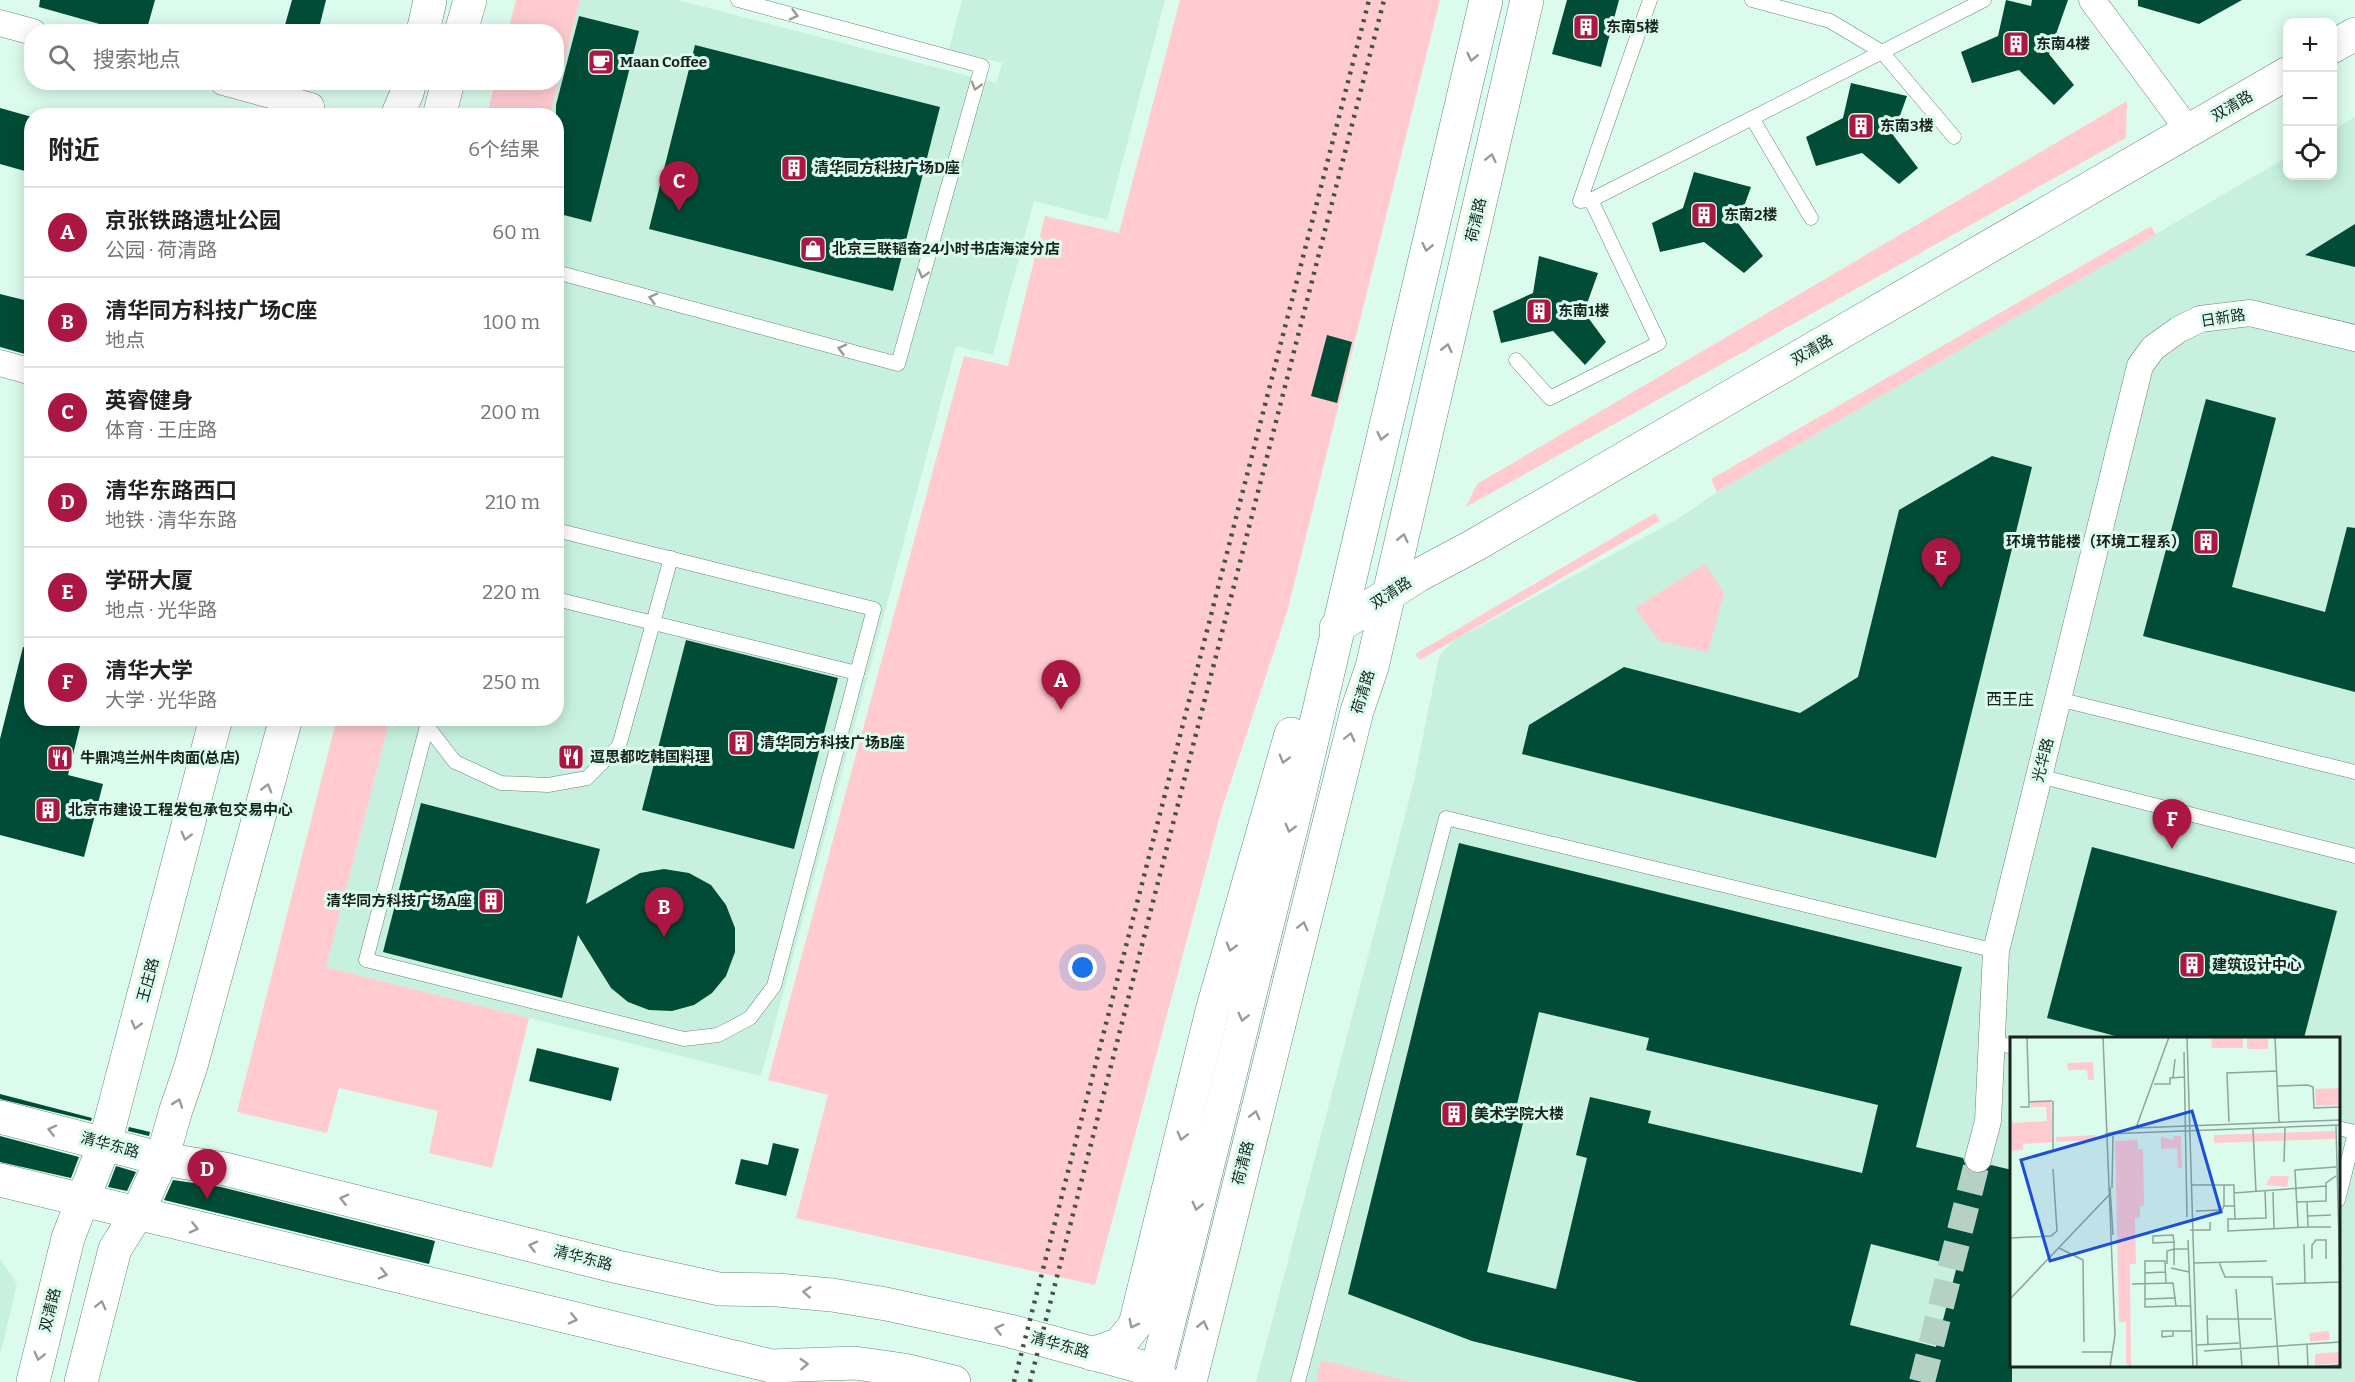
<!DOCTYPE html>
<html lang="zh">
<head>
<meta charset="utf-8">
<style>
  body { margin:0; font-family:Bitter,"Noto Sans SC",serif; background:#f2f2f2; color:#222 }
  .controls { position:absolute; right:18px; top:18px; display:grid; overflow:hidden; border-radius:12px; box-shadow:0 3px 15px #0003 }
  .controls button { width:54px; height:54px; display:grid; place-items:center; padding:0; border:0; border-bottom:2px solid #e0e0e0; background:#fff; color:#222; font:30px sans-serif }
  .you { position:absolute; left:1083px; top:968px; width:21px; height:21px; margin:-15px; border:4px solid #fff; border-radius:50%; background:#1a73e8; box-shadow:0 0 0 9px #1a73e833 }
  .badge { display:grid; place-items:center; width:39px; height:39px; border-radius:50%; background:#ab1643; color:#fff; font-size:20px; font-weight:700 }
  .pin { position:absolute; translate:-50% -50px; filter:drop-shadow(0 2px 3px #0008) }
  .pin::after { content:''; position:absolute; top:32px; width:21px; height:18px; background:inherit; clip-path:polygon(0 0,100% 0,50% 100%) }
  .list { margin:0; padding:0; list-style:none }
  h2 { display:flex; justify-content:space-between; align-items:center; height:78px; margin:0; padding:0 24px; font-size:26px }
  h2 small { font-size:20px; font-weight:400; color:#767676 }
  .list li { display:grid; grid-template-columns:39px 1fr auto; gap:18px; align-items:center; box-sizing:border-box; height:90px; padding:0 24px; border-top:2px solid #e0e0e0 }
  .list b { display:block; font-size:22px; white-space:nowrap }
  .list p { margin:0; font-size:20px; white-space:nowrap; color:#767676 }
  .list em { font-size:20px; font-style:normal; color:#767676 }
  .icon { flex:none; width:33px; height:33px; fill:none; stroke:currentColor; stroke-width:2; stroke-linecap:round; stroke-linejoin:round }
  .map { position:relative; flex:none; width:2355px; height:1382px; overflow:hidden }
  .search { position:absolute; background:#fff; box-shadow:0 3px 15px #0003; left:24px; top:24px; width:540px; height:66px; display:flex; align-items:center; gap:15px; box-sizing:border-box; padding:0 21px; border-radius:24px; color:#767676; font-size:22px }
  .panel { position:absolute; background:#fff; box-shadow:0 3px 15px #0003; left:24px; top:108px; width:540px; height:618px; border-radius:24px }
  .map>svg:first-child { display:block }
  .built { fill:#c7f1de; fill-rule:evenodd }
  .green { fill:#ffcbd0 }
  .building { fill:#014c36; fill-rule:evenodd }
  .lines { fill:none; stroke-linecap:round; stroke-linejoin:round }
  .minor-tunnel { stroke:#b4d1c3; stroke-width:26; stroke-dasharray:26 13; stroke-linecap:butt }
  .service-casing { stroke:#688679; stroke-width:15 }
  .minor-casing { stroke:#688679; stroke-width:27 }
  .tertiary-casing { stroke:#688679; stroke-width:34 }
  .secondary-casing { stroke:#688679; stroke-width:34 }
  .service { stroke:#fff; stroke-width:14 }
  .minor { stroke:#fff; stroke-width:26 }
  .tertiary { stroke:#fff; stroke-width:33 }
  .secondary { stroke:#fff; stroke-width:33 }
  .rail { stroke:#41524a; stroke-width:4.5; stroke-dasharray:3 6; stroke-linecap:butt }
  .oneway { stroke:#979c9a }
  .labels { text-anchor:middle; stroke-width:6; stroke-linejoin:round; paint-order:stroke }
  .poi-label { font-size:15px; font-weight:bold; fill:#17231e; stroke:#dbfcec; text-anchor:start }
  .street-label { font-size:15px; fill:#17231e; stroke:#dbfcec }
  .neighbourhood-label { font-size:16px; fill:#17231e; stroke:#dbfcec }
  .inset-road { fill:none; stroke:#8da59a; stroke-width:1.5 }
  .view { fill:#1d4ed8; fill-opacity:0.15; stroke:#1d4ed8; stroke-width:3 }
  .inset-edge { fill:none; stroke:#17231e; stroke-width:3 }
</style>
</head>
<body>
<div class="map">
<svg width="2355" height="1382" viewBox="0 0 2355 1382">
  <rect width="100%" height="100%" fill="#dbfcec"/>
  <g class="built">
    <polygon points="580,0 678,0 996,83 1002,63 949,49 962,0 1165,0 1107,220 1034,201 993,355 956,346 761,1076 326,967 390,719 556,718 556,116 550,115"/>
    <path d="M2355 117V1382H1256L1414 781 1439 657 1453 641 1676 520 1717 492 2287 157 2288 176H2332L2333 130ZM2012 1038H2338V1366H2012Z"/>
    <polygon points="0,1259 17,1284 0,1356"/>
  </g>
  <g class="green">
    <polygon points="516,0 580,0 550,115 487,115 495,83 556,82 556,32 508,31"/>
    <polygon points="1180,0 1440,0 1287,612 1222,808 1095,1285 796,1218 828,1095 768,1080 964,356 1008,366 1045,216 1119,233"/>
    <polygon points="2127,101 2126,138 1466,507 1477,484"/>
    <polygon points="2151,226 2156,235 1717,492 1711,479"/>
    <polygon points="1655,513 1660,521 1420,660 1415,654"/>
    <polygon points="1705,564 1724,593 1708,652 1659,641 1635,608"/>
    <polygon points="337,718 390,719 326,967 529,1018 492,1168 429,1153 438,1111 339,1088 327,1133 237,1112"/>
    <polygon points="1321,1360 1411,1382 1316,1382"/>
  </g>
  <g class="building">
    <polygon points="40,0 155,0 146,32 128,32 39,7"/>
    <polygon points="292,0 326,0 318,32 283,32"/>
    <polygon points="1567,0 1619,0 1601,67 1552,54"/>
    <polygon points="2006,0 2031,6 2032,0 2068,0 2049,54 2074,85 2054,105 2019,70 1972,83 1961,52 1998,36"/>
    <polygon points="2138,0 2242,0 2199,24 2138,6"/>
    <polygon points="579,16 639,31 591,222 556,213 556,105"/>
    <polygon points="695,45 940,107 893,291 649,229"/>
    <polygon points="1851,83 1907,96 1893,135 1918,168 1899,184 1862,153 1816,166 1806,137 1843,118"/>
    <polygon points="0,108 32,117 32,173 0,164"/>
    <polygon points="1694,172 1751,187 1738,223 1763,256 1744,273 1704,242 1660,252 1652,223 1683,208"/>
    <polygon points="2355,224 2355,267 2305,255"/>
    <polygon points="1539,256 1598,273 1584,312 1606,342 1585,365 1553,331 1501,343 1493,311 1533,293"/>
    <polygon points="0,294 32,302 32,356 0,347"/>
    <polygon points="1327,335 1352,342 1337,403 1311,396"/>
    <polygon points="2206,399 2276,418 2232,587 2325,612 2347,527 2355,528 2355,692 2143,636"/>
    <polygon points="1992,456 2032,467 1936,858 1522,754 1529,725 1624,667 1800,713 1858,677 1899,510"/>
    <polygon points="686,640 838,678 794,849 642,810"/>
    <polygon points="23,647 32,648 32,718 82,718 68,775 103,784 84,857 0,835 0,739"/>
    <polygon points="421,803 600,849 586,904 640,873 664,869 689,873 711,885 726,905 735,928 735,952 726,976 712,993 694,1005 672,1011 649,1010 628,1002 611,988 578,935 562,998 383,952"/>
    <path d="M1459 843 1962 967 1916 1147 1963 1158 1967 1169 1975 1174 1982 1173 1991 1165 2012 1170V1382H1638L1472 1341 1348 1294ZM1539 1012 1649 1038 1646 1050 1878 1105 1862 1173 1648 1123 1651 1111 1590 1097 1576 1155 1587 1158 1556 1289 1487 1272 1523 1123 1513 1121ZM1871 1244 1957 1266 1936 1347 1850 1325Z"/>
    <polygon points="2092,847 2337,911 2304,1038 2123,1038 2047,1018"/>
    <polygon points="537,1048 619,1068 611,1101 529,1081"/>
    <polygon points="0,1094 92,1118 91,1121 0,1099"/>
    <polygon points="129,1127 150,1132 149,1136 128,1131"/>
    <polygon points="0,1136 79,1157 71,1178 0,1162"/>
    <polygon points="773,1143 799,1149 786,1196 735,1184 741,1159 768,1165"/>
    <polygon points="116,1166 136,1172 127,1191 108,1187"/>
    <polygon points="173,1180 221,1187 435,1241 429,1264 164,1200"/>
  </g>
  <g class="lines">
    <polyline class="minor-tunnel" points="1922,1382 1978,1159"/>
    <defs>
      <g id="service">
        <polyline points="1650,0 1580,201 1591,200 1984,0"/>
        <polyline points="1752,0 1830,21 1882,52 1954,137"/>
        <polyline points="1752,118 1811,218"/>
        <polyline points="556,272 898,364 982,66 738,0"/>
        <polyline points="1516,360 1550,398 1659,343 1591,200"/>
        <polyline points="556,599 857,673"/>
        <polyline points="2058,699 2355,772"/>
        <polyline points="428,722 427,726 455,762 501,783 548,785 587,778 619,746 671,558"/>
        <polyline points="427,726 366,960 684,1039 718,1035 750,1018 774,986 874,609 556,530"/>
        <polyline points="2039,776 2355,856"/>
        <polyline points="1992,1041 2012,1047"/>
        <polyline points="2338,1128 2355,1132"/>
        <polyline points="2338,1200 2355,1133"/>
        <polyline points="1298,1382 1446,818 1996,951"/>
      </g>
      <g id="minor">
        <polyline points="2092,0 2189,131"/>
        <polyline points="0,23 33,32"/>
        <polyline points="223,82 311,106"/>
        <polyline points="0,363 32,372"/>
        <polyline points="1978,1159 1988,1121 1996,951 2140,366 2153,348 2178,330 2200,319 2250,313 2355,338"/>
      </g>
      <g id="tertiary">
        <polyline points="2332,47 2355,34"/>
        <polyline points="1336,628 1417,576 1475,545 2288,73"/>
      </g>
      <g id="secondary">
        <polyline points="423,32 430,0"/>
        <polyline points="461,32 470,0"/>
        <polyline points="397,116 407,93 410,82"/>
        <polyline points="439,116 448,82"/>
        <polyline points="0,1117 162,1159 225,1169 618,1267 719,1289 777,1290 832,1295 886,1304 1010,1331 1157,1371 1164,1382"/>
        <polyline points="0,1180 771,1366 855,1363 904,1370 954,1382"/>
        <polyline points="1092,1354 1120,1344 1135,1325 1212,1011 1291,734"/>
        <polyline points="33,1382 68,1238 105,1143 117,1097 216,718"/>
        <polyline points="81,1382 115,1249 137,1214 162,1159 175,1113 191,1066 286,718"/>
        <polyline points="1154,1382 1298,800 1486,0"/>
        <polyline points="1190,1382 1357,711 1372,667 1527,0"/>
      </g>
    </defs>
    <use href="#service" class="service-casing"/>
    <use href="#minor" class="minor-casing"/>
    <use href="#tertiary" class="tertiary-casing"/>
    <use href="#secondary" class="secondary-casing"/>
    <use href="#service" class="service"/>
    <use href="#minor" class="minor"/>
    <use href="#tertiary" class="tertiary"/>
    <use href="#secondary" class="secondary"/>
    <g class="rail">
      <polyline points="1014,1382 1369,0"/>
      <polyline points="1030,1382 1384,0"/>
    </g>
  </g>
  <defs><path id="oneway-chevron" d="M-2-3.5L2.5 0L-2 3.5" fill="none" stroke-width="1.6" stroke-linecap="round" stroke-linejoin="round" transform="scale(1.5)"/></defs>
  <g class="oneway">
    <use href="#oneway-chevron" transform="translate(794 15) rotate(15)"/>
    <use href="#oneway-chevron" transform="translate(1472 57) rotate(103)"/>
    <use href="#oneway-chevron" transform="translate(976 86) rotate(106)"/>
    <use href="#oneway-chevron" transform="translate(1491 158) rotate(-77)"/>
    <use href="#oneway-chevron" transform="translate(1427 247) rotate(103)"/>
    <use href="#oneway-chevron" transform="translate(923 274) rotate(106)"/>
    <use href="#oneway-chevron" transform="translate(653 298) rotate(-165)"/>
    <use href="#oneway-chevron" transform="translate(1447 348) rotate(-77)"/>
    <use href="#oneway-chevron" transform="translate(842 349) rotate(-165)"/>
    <use href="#oneway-chevron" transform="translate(1382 436) rotate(103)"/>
    <use href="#oneway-chevron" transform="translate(1403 538) rotate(-77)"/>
    <use href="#oneway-chevron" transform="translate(1350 737) rotate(-76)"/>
    <use href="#oneway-chevron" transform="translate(1284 759) rotate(106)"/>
    <use href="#oneway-chevron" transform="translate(267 788) rotate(-74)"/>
    <use href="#oneway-chevron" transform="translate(1290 828) rotate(105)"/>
    <use href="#oneway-chevron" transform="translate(186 836) rotate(105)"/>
    <use href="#oneway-chevron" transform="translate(1303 926) rotate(-76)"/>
    <use href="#oneway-chevron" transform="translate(1231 947) rotate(106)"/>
    <use href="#oneway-chevron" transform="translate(1243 1017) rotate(104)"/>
    <use href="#oneway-chevron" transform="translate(136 1025) rotate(105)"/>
    <use href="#oneway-chevron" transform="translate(178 1103) rotate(-71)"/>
    <use href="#oneway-chevron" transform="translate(1255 1115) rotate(-76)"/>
    <use href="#oneway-chevron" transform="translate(52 1130) rotate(-166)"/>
    <use href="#oneway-chevron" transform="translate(1182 1136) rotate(104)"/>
    <use href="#oneway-chevron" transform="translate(344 1199) rotate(-166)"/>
    <use href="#oneway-chevron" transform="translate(1197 1206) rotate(104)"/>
    <use href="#oneway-chevron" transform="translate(194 1228) rotate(13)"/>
    <use href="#oneway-chevron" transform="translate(533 1246) rotate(-166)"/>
    <use href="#oneway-chevron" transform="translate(383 1274) rotate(13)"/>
    <use href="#oneway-chevron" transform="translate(807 1292) rotate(-175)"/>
    <use href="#oneway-chevron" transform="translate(101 1305) rotate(-76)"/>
    <use href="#oneway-chevron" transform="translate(573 1319) rotate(13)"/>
    <use href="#oneway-chevron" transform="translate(1133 1324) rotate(117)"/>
    <use href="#oneway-chevron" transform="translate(1203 1325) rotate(-77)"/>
    <use href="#oneway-chevron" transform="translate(999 1329) rotate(-166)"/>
    <use href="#oneway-chevron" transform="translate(39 1356) rotate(104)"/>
    <use href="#oneway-chevron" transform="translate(804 1364) rotate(-4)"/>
  </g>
  <defs>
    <symbol id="building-square" viewBox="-11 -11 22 22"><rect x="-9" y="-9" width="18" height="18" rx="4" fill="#ab1643" stroke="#dbfcec"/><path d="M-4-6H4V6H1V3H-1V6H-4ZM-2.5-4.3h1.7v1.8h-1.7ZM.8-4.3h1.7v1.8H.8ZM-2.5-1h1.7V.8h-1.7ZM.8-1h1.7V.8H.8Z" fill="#fff"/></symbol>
    <symbol id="cafe-square" viewBox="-11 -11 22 22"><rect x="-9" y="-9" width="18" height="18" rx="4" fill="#ab1643" stroke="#dbfcec"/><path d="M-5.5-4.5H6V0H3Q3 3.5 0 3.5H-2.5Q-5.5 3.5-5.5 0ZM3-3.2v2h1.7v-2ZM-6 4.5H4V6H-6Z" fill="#fff"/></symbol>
    <symbol id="shop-square" viewBox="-11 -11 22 22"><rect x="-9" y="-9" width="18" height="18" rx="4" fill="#ab1643" stroke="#dbfcec"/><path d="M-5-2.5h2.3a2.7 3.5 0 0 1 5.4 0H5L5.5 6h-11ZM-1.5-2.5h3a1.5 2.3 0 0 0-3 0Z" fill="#fff"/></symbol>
    <symbol id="restaurant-square" viewBox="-11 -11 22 22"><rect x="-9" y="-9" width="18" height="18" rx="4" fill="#ab1643" stroke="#dbfcec"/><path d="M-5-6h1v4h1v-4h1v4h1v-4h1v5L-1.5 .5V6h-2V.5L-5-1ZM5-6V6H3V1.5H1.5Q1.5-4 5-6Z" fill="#fff"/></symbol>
  </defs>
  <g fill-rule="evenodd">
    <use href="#building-square" x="1571" y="12" width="30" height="30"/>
    <use href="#building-square" x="2001" y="29" width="30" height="30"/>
    <use href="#cafe-square" x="586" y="47" width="30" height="30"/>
    <use href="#building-square" x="1846" y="111" width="30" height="30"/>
    <use href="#building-square" x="779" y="153" width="30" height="30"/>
    <use href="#building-square" x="1689" y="200" width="30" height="30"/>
    <use href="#shop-square" x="798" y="234" width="30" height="30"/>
    <use href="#building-square" x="1524" y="296" width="30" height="30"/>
    <use href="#building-square" x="2191" y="527" width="30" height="30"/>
    <use href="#building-square" x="726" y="728" width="30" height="30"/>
    <use href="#restaurant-square" x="556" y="742" width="30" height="30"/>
    <use href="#restaurant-square" x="45" y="743" width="30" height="30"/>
    <use href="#building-square" x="33" y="795" width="30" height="30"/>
    <use href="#building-square" x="476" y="886" width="30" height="30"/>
    <use href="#building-square" x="2177" y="950" width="30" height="30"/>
    <use href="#building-square" x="1439" y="1099" width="30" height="30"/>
  </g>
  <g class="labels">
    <g class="poi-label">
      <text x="1606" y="32">东南5楼</text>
      <text x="2036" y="49">东南4楼</text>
      <text x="620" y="67">Maan Coffee</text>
      <text x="1880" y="131">东南3楼</text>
      <text x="814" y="173">清华同方科技广场D座</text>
      <text x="1724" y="220">东南2楼</text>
      <text x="832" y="254">北京三联韬奋24小时书店海淀分店</text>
      <text x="1558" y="316">东南1楼</text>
      <text x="2186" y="547" text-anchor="end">环境节能楼（环境工程系）</text>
      <text x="760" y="748">清华同方科技广场B座</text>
      <text x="590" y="762">逗思都吃韩国料理</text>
      <text x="80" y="763">牛鼎鸿兰州牛肉面(总店)</text>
      <text x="68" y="815">北京市建设工程发包承包交易中心</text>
      <text x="472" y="906" text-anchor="end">清华同方科技广场A座</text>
      <text x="2212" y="970">建筑设计中心</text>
      <text x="1474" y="1119">美术学院大楼</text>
    </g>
    <g class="street-label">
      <text transform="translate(2232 106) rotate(-31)" y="5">双清路</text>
      <text transform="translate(1476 220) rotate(-77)" y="5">荷清路</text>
      <text transform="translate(2223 318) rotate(-9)" y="5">日新路</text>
      <text transform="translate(1812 350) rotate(-30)" y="5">双清路</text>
      <text transform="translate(1391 593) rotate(-33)" y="5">双清路</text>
      <text transform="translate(1363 692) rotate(-73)" y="5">荷清路</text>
      <text transform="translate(2043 760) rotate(-76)" y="5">光华路</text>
      <text transform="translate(148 980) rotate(-75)" y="5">王庄路</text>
      <text transform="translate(110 1145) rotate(15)" y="5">清华东路</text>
      <text transform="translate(1243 1163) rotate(-76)" y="5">荷清路</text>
      <text transform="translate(583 1258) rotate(14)" y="5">清华东路</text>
      <text transform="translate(50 1310) rotate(-76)" y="5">双清路</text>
      <text transform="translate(1060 1345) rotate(15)" y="5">清华东路</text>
    </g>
    <g class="neighbourhood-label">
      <text x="2010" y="705">西王庄</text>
    </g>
  </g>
  <g transform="translate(2010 1037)">
    <rect width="330" height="330" fill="#dbfcec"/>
    <path d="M201 0H233V11H202ZM237 1H258V12H237ZM83 25 84 43H78L77 33H58L57 26ZM330 51V68L306 69 305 52ZM21 65H41L43 105 13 107V113L0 114V74L3 86 37 84 36 70H21ZM325 94V102L204 106V98ZM86 98 87 103 46 105V100ZM164 99H171L172 131H168L167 111 151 112V100L163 103ZM128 103V112H133L134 169H130V181H125L126 227H120L121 330 116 326V285H109L105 104ZM261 139H279L277 150 256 148ZM319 294 320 303 300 305 299 296ZM330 315V326L305 328V317Z" fill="#ffcbd0"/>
    <path class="inset-road" d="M17 0 19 65M93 0 105 298 100 330M177 0 187 330M265 0 269 86M174 15 177 180M163 40 165 22M144 47H160V41L175 40M267 49 298 48 303 50 304 71 330 70M43 64V112M10 70H19V65L42 64M219 85 217 36 267 34M326 89 330 245M126 91 159 0M243 92 246 155M95 97 126 91 330 83M95 97 330 88M274 125 275 91M182 148H224V156L316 149M214 148V169H224M100 150 103 198M102 151 103 99M263 155 264 192M224 156 225 182 256 181 255 154M287 165 316 164V146L326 139M186 174 212 173 214 169M298 179 321 178M225 182H218V194L298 190 297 165M298 190H321M288 191 285 133 326 130M180 193H200V185M0 201 41 199 47 194 43 132M178 203 183 330M164 205 143 206V199L163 198 164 205V212H178M294 207 295 246M49 211 73 223 74 305M302 222V208L306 203H316V222M209 225 215 240H262L269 330M184 226 257 224M157 227V214L164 212V228M161 231 179 235M135 236 155 235M122 247 163 246 166 269H180M156 247 155 224H135V270L166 269M266 247 330 245M226 252 232 330M0 262 99 158M135 262 166 261M197 278 198 307M197 282H262M163 294V299L152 300V294H182M186 308 229 306M297 308 298 330M194 314 330 305M72 315H102M298 330 330 328"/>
    <path class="view" d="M182 74 211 175 40 224 11 123Z"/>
    <rect width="330" height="330" class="inset-edge"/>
  </g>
</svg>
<div class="controls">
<button>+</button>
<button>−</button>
<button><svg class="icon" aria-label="locate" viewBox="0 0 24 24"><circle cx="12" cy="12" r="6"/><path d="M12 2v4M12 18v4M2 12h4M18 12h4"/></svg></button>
</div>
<div class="you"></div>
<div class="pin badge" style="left:1061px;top:710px">A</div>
<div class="pin badge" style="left:664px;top:937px">B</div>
<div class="pin badge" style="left:679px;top:211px">C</div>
<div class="pin badge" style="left:207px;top:1199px">D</div>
<div class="pin badge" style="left:1941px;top:588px">E</div>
<div class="pin badge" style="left:2172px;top:849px">F</div>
<div class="search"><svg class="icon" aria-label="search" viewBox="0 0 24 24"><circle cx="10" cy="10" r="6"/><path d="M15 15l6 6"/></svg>搜索地点</div>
<section class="panel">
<h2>附近<small>6个结果</small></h2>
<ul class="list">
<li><span class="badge">A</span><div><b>京张铁路遗址公园</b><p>公园 · 荷清路</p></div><em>60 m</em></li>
<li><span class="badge">B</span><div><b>清华同方科技广场C座</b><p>地点</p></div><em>100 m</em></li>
<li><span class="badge">C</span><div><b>英睿健身</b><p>体育 · 王庄路</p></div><em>200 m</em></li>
<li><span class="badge">D</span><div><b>清华东路西口</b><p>地铁 · 清华东路</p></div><em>210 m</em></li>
<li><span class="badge">E</span><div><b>学研大厦</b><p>地点 · 光华路</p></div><em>220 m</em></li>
<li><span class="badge">F</span><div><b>清华大学</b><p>大学 · 光华路</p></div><em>250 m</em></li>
</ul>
</section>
</div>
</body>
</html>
